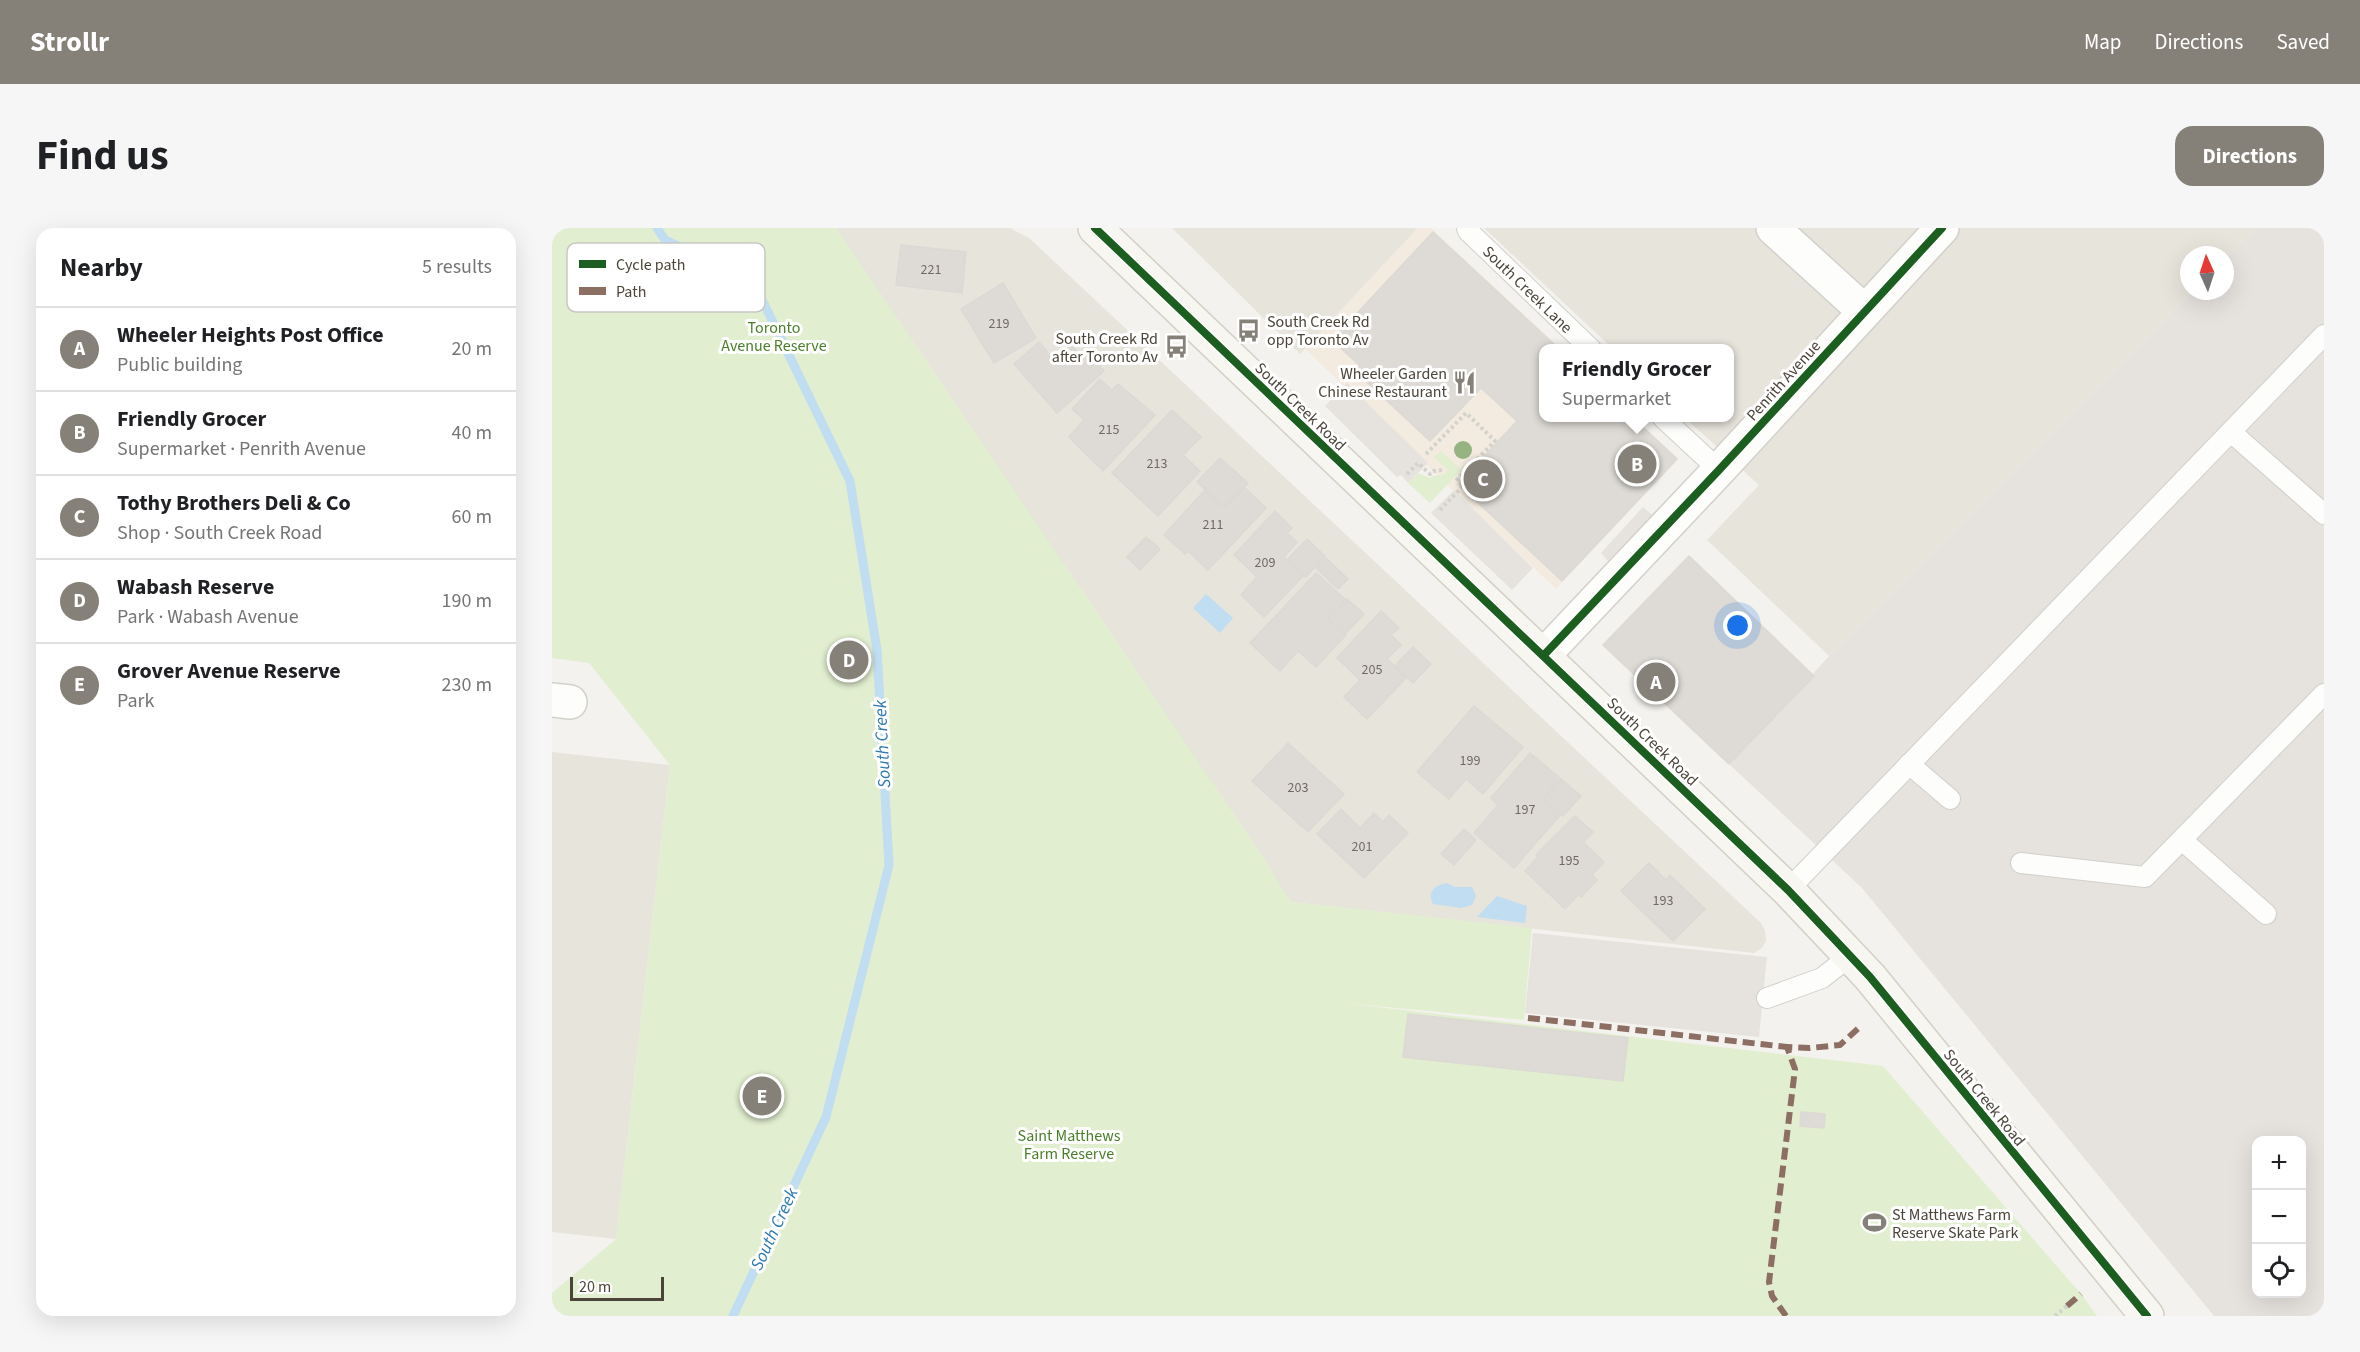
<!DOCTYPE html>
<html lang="en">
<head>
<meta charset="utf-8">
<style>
  body { margin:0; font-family:"Source Sans 3",sans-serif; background:#f6f6f6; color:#202124 }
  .controls { position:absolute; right:18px; bottom:18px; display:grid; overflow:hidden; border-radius:12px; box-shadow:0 6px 24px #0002 }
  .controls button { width:54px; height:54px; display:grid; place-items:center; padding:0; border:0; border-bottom:2px solid #e0e0e0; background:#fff; color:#202124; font:30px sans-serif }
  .compass { position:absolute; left:1628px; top:18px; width:54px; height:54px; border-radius:50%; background:#fff; box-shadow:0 6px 24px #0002; rotate:357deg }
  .scale { position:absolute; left:18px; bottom:15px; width:94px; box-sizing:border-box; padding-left:6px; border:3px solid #4b4439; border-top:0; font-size:16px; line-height:21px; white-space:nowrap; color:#4b4439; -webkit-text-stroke:4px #fff; paint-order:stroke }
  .you { position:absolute; left:1186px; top:398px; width:21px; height:21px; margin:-15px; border:4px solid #fff; border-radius:50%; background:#1a73e8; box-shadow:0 0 0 9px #1a73e833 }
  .badge { display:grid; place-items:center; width:39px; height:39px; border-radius:50%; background:#868178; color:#fff; font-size:20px; font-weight:700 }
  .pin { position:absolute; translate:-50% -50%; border:3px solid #fff; box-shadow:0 2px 6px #0006 }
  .popup { position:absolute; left:987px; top:116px; width:195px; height:78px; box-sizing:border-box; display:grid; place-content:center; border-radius:12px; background:#fff; filter:drop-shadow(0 2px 4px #0005); font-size:20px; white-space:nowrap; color:#757577 }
  .popup b { font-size:22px; color:#202124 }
  .popup::after { content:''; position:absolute; left:50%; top:100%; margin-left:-12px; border:12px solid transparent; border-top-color:#fff }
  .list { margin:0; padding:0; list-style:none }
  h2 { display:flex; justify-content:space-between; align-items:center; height:78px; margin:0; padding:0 24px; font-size:26px }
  h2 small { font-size:20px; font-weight:400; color:#757577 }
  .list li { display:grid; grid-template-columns:39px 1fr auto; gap:18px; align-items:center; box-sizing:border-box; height:84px; padding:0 24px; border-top:2px solid #e0e0e0 }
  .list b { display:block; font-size:22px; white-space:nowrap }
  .list p { margin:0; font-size:20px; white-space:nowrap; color:#757577 }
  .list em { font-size:20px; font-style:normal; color:#757577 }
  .icon { flex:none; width:33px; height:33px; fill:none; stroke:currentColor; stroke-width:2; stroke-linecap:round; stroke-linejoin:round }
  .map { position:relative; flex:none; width:1772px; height:1088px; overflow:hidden; border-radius:18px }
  header { display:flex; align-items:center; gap:36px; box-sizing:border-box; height:84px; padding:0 30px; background:#868178; color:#fff }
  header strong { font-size:28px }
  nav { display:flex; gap:33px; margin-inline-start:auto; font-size:21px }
  .intro { display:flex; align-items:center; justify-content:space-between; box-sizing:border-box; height:144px; padding:0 36px }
  h1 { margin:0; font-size:42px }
  .button { padding:15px 27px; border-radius:18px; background:#868178; color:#fff; font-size:21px; font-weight:700 }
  main { display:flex; gap:36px; padding:0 36px }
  aside { flex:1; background:#fff; border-radius:18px; box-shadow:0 6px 24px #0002 }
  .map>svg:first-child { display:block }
  .residential { fill:#e7e4dc }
  .commercial { fill:#f3ebdf }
  .industrial { fill:#e6e2de; fill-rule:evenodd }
  .green { fill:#e1eecf }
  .parking { fill:#e6e3df }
  .water { fill:#c0ddf1 }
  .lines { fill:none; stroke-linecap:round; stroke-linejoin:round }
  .stream { stroke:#c0ddf1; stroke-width:9 }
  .building { fill:#dedbd6; stroke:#dcd9d4; stroke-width:1.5 }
  .lane-casing { stroke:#d2d0cb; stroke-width:22 }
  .street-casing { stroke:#d2d0cb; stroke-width:36 }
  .secondary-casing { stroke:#d3cfc5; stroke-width:36 }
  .path { stroke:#d3d2cc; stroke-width:4; stroke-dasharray:3 3; stroke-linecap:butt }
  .lane { stroke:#fdfdfc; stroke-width:20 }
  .street { stroke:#fdfdfc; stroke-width:33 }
  .secondary { stroke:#f7f6f1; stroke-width:33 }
  .quiet { stroke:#8d6e63; stroke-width:6; stroke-dasharray:12 6; stroke-linecap:butt }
  .cycleway-casing { stroke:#fff; stroke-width:11 }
  .cycleway { stroke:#1b5e20; stroke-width:8 }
  .tree { fill:#96b382 }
  .labels { text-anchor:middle; stroke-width:6; stroke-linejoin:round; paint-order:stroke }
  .number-label { font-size:14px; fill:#706a61 }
  .street-label { font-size:16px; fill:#4b4439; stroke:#fff }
  .poi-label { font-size:16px; fill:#4b4439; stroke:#fff; text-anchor:start }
  .park-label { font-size:16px; fill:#4a7f2a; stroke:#fff }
  .water-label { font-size:18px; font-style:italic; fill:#2e7ab2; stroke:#fff }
  .key { fill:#fff; stroke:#c9c7c4; stroke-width:1.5 }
  .key-label { font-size:16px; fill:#4b4439 }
</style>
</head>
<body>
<header>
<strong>Strollr</strong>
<nav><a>Map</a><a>Directions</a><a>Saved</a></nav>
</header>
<div class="intro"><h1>Find us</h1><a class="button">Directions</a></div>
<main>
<aside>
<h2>Nearby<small>5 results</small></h2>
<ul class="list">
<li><span class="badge">A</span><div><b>Wheeler Heights Post Office</b><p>Public building</p></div><em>20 m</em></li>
<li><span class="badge">B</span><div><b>Friendly Grocer</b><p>Supermarket · Penrith Avenue</p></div><em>40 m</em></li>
<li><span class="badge">C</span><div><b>Tothy Brothers Deli &amp; Co</b><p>Shop · South Creek Road</p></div><em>60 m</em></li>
<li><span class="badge">D</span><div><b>Wabash Reserve</b><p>Park · Wabash Avenue</p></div><em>190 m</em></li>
<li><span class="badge">E</span><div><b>Grover Avenue Reserve</b><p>Park</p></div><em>230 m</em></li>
</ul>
</aside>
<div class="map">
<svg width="1772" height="1088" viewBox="0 0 1772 1088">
  <rect width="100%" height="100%" fill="#f4f2ee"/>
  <g class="residential">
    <polygon points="284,0 458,0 477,10 1209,695 1213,703 1214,713 1210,720 1202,725 739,674"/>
    <polygon points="620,0 866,0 748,126"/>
    <polygon points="932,0 1705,0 1673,32 1673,27 1637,27 1637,63 1642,63 1277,428 1155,312 1207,257 1133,190 1178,190 1178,121 1060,120"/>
    <polygon points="0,524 118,537 64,1011 0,1004"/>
  </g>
  <polygon class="commercial" points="866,0 879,0 1008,120 992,121 992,190 1082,190 1126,230 1004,361 753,121"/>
  <path class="industrial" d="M1705 0H1772V1088H1662L1310 660 1177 536 1280 425 1642 63H1673V32ZM1704 912H1750V1066H1704Z"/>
  <g class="green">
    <polygon points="0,0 284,0 711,629 739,674 980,700 972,792 791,775 1331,838 1529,1066 1545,1088 0,1088 0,1065 64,1011 118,537 37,435 0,430"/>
    <polygon points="889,223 909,242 878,275 856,255 866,245 878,250 881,248 891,247 896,242 882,229"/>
  </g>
  <g class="parking">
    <polygon points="795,155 876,235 856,255 849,247 845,249 773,178"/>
    <polygon points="902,262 981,340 960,362 879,285"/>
    <polygon points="1091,279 1100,287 1056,333 1049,325"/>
    <polygon points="981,705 1215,729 1207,809 973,785"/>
  </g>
  <g class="water">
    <polygon points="654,366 681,390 668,405 641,380"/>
    <path d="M895 655 903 659H920L924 668 920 677 909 680 881 676C875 664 883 657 895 655Z"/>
    <polygon points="945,668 975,678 973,695 925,689"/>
  </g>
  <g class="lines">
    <polyline class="stream" points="105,0 113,12 200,51 298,253 325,422 337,637 274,889 181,1088"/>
  </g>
  <g class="building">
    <polygon points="881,4 1007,121 992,121 992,190 1081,190 1125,231 1010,353 906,256 965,193 929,160 878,213 803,143 808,138 780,112"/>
    <polygon points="349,17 414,24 410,65 344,57"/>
    <polygon points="451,55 484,110 442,135 409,81"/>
    <polygon points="487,114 503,133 520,118 529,128 535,123 552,143 505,185 462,136"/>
    <polygon points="548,151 560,162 566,156 603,187 551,243 517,209 532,192 520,181"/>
    <polygon points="620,182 649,209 631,227 648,243 606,288 560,245"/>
    <polygon points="668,230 696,255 672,280 645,254"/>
    <polygon points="692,259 714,280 656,342 636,323 633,326 612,307 653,262 672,280"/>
    <polygon points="723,283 740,300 735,305 745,314 732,329 751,348 712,389 689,367 705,349 682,327"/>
    <polygon points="594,309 608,321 588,342 575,329"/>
    <polygon points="755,311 773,328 754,349 735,332"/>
    <polygon points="1137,328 1262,448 1177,536 1051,417"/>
    <polygon points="774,330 796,351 786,361 764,340"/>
    <polygon points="764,345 794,372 776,391 794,407 764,439 746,423 728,443 698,415"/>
    <polygon points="795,371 812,386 793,406 776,391"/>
    <polygon points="829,383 847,400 839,407 849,417 835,431 854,450 815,491 792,469 808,452 785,430"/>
    <polygon points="861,419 879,436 861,455 843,438"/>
    <polygon points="922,478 971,519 931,566 914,551 897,571 865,544"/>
    <polygon points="736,515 792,566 756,604 700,553"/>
    <polygon points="978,525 1009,551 991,571 1009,586 962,640 922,605 946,577 939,570"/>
    <polygon points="1009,551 1029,568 1011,588 991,571"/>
    <polygon points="789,581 808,600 822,585 831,594 837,587 856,605 812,650 765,606"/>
    <polygon points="1023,588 1041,604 1031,614 1052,634 1040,647 1045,652 1029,669 1026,667 1013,681 973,643 986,629 984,627"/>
    <polygon points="912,601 924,612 902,637 889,626"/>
    <polygon points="1097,635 1114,652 1118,647 1153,681 1121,713 1069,663"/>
    <polygon points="856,786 1076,810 1071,853 851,829"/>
    <polygon points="1249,884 1273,886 1272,900 1248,898"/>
  </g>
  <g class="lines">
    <defs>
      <g id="lane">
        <polyline points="915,0 916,3 1039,121"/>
        <polyline points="1111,190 1167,242"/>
        <polyline points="1679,204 1772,286"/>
        <polyline points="1357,536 1398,571"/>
        <polyline points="1630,612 1714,686"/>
        <polyline points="1469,635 1593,649 1772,466"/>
        <polyline points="1236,662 1772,107"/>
        <polyline points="1215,770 1270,750 1298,728"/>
      </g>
      <g id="street">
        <polyline points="1221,0 1312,83"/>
        <polyline points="992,427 1167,242 1390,0"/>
        <polyline points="0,472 18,474"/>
      </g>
      <polyline id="secondary" points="543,0 1236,662 1318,749 1595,1088"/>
    </defs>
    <use href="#lane" class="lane-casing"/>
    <use href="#street" class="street-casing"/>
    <use href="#secondary" class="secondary-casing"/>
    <g class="path">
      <polyline points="874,226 914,185 943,213 903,254"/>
      <polyline points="855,246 866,235 878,246 881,243 891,242"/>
      <polyline points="888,282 912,257"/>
      <polyline points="1503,1088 1515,1078"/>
    </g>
    <use href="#lane" class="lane"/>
    <use href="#street" class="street"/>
    <use href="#secondary" class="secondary"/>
    <g class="quiet">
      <polyline points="976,790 1235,819"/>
      <polyline points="1515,1078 1529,1066"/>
      <polyline points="1234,1088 1220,1068 1217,1054 1243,841 1235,819 1258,820 1288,817 1310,797"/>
    </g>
    <defs>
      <g id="cycleway">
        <polyline points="543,0 1236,662 1318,749 1595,1088"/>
        <polyline points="992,427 1167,242 1390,0"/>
      </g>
    </defs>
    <use href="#cycleway" class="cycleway-casing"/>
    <use href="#cycleway" class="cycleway"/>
  </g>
  <circle class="tree" cx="911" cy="222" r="9"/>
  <defs>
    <symbol id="bus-bare" viewBox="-9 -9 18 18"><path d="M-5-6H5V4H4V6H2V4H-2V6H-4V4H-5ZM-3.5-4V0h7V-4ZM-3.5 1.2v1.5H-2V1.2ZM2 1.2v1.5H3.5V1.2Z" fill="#868178" stroke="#fff" stroke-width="2.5" paint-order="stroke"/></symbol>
    <symbol id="restaurant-bare" viewBox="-9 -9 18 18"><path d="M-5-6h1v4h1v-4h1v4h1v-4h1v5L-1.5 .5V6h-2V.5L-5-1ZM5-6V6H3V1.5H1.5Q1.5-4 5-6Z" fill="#868178" stroke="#fff" stroke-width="2.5" paint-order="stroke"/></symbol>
    <symbol id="stadium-bare" viewBox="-9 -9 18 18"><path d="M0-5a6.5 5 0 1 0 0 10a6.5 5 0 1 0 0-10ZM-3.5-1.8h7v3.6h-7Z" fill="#868178" stroke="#fff" stroke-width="2.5" paint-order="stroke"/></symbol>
  </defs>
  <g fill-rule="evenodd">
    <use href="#bus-bare" x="680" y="86" width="33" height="33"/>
    <use href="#bus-bare" x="608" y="102" width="33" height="33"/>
    <use href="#restaurant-bare" x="896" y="138" width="33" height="33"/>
    <use href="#stadium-bare" x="1306" y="978" width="33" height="33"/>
  </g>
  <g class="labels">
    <g class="number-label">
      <text x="379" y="46">221</text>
      <text x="447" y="100">219</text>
      <text x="557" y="206">215</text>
      <text x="605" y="240">213</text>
      <text x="661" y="301">211</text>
      <text x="713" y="339">209</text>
      <text x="820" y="446">205</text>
      <text x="918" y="537">199</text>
      <text x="746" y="564">203</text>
      <text x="973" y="586">197</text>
      <text x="810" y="623">201</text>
      <text x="1017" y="637">195</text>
      <text x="1111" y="677">193</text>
    </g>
    <g class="street-label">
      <text transform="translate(976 61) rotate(44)" y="6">South Creek Lane</text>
      <text transform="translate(1231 152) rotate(-48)" y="6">Penrith Avenue</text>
      <text transform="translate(749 178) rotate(44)" y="6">South Creek Road</text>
      <text transform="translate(1101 513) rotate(44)" y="6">South Creek Road</text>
      <text transform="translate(1433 869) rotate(51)" y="6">South Creek Road</text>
    </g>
    <g class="poi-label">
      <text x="715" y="99">South Creek Rd<tspan x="715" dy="18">opp Toronto Av</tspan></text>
      <text x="606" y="116" text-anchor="end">South Creek Rd<tspan x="606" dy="18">after Toronto Av</tspan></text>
      <text x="895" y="151" text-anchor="end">Wheeler Garden<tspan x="895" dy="18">Chinese Restaurant</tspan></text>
      <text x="1340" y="992">St Matthews Farm<tspan x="1340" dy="18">Reserve Skate Park</tspan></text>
    </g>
    <g class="park-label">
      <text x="222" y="105">Toronto<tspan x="222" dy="18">Avenue Reserve</tspan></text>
      <text x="517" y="913">Saint Matthews<tspan x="517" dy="18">Farm Reserve</tspan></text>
    </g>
    <g class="water-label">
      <text transform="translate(330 516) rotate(-93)" y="6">South Creek</text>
      <text transform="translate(222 1001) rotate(-65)" y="6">South Creek</text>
    </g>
  </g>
  <rect x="15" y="15" width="198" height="69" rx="9" class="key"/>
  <rect x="27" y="32" width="27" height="8" fill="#1b5e20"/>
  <rect x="27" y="59" width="27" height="8" fill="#8d6e63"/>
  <g class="key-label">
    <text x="64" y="42">Cycle path</text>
    <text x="64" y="69">Path</text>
  </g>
</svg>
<div class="controls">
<button>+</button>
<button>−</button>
<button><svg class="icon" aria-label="locate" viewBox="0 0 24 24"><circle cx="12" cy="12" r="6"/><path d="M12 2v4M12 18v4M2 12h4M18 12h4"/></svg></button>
</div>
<svg class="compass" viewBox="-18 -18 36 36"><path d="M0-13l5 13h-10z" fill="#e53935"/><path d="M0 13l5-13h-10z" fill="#757577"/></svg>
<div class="scale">20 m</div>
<div class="you"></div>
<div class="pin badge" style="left:1104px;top:454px">A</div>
<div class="pin badge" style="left:1085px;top:236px">B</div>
<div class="popup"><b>Friendly Grocer</b>Supermarket</div>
<div class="pin badge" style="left:931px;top:251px">C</div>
<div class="pin badge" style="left:297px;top:432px">D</div>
<div class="pin badge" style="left:210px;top:868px">E</div>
</div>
</main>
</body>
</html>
